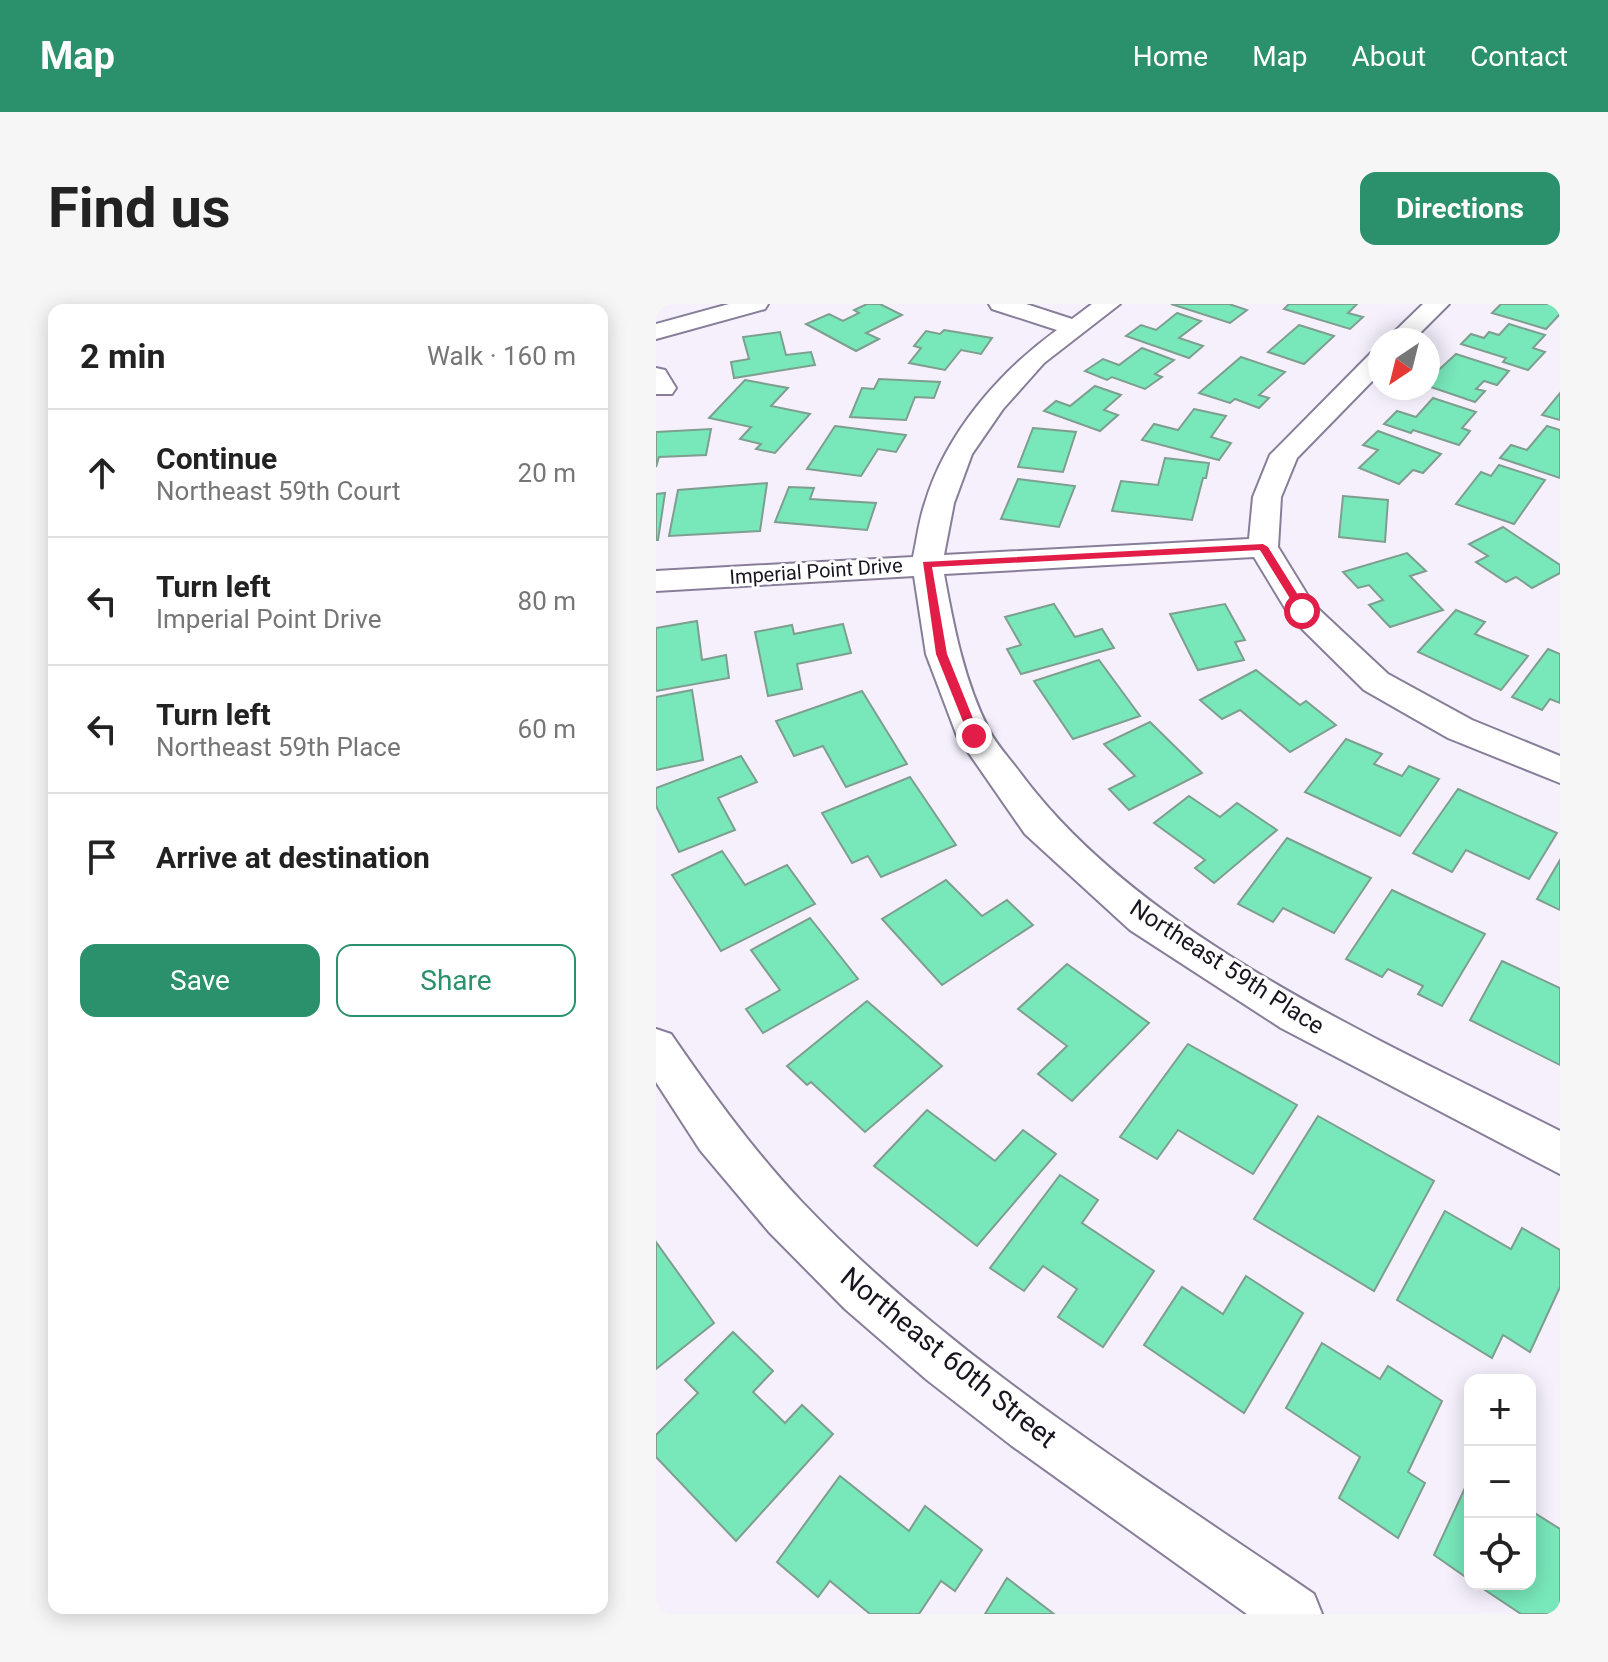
<!DOCTYPE html>
<html lang="en">
<head>
<meta charset="utf-8">
<style>
  body { margin:0; font-family:Roboto,sans-serif; background:#f6f6f6; color:#222 }
  .controls { position:absolute; right:24px; bottom:24px; display:grid; overflow:hidden; border-radius:16px; box-shadow:0 4px 20px #0003 }
  .controls button { width:72px; height:72px; display:grid; place-items:center; padding:0; border:0; border-bottom:2px solid #e0e0e0; background:#fff; color:#222; font:40px sans-serif }
  .compass { position:absolute; left:712px; top:24px; width:72px; height:72px; border-radius:50%; background:#fff; box-shadow:0 4px 20px #0003; rotate:215deg }
  .stop { position:absolute; width:24px; height:24px; margin:-18px; border:6px solid #e11d48; border-radius:50%; background:#fff }
  .stop.end { background:#e11d48; border-color:#fff; box-shadow:0 2px 8px #0008 }
  .list { margin:0; padding:0; list-style:none }
  h2 { display:flex; justify-content:space-between; align-items:center; height:104px; margin:0; padding:0 32px; font-size:34px }
  h2 small { font-size:26px; font-weight:400; color:#767676 }
  .list li { display:grid; grid-template-columns:52px 1fr auto; gap:24px; align-items:center; box-sizing:border-box; height:128px; padding:0 32px; border-top:2px solid #e0e0e0 }
  .list b { display:block; font-size:30px; white-space:nowrap }
  .list p { margin:0; font-size:26px; white-space:nowrap; color:#767676 }
  .list em { font-size:26px; font-style:normal; color:#767676 }
  .actions { display:flex; gap:16px; padding:24px 32px }
  .actions a { flex:1; padding:18px 0; border:2px solid #2b906c; border-radius:16px; text-align:center; font-size:28px; color:#2b906c }
  .actions .main { background:#2b906c; color:#fff }
  .icon { flex:none; width:44px; height:44px; fill:none; stroke:currentColor; stroke-width:2; stroke-linecap:round; stroke-linejoin:round }
  .map { position:relative; flex:none; width:904px; height:1310px; overflow:hidden; border-radius:16px }
  header { display:flex; align-items:center; gap:48px; box-sizing:border-box; height:112px; padding:0 40px; background:#2b906c; color:#fff }
  header strong { font-size:38px }
  nav { display:flex; gap:44px; margin-inline-start:auto; font-size:28px }
  .intro { display:flex; align-items:center; justify-content:space-between; box-sizing:border-box; height:192px; padding:0 48px }
  h1 { margin:0; font-size:56px }
  .button { padding:20px 36px; border-radius:16px; background:#2b906c; color:#fff; font-size:28px; font-weight:700 }
  main { display:flex; gap:48px; padding:0 48px }
  aside { flex:1; background:#fff; border-radius:16px; box-shadow:0 4px 20px #0003 }
  .map>svg:first-child { display:block }
  .building { fill:#78e7ba; stroke:#7e9e8f; stroke-width:2 }
  .lines { fill:none; stroke-linecap:round; stroke-linejoin:round }
  .street-casing { stroke:#887e99; stroke-width:4 }
  .street { fill:#fff; fill-rule:evenodd }
  .route { fill:#e11d48 }
  .labels { text-anchor:middle; stroke-width:6; stroke-linejoin:round; paint-order:stroke }
  .far-street-label { font-size:20px; fill:#191520; stroke:#fff }
  .street-label { font-size:24px; fill:#191520; stroke:#fff }
  .near-street-label { font-size:28px; fill:#191520; stroke:#fff }
</style>
</head>
<body>
<header>
<strong>Map</strong>
<nav><a>Home</a><a>Map</a><a>About</a><a>Contact</a></nav>
</header>
<div class="intro"><h1>Find us</h1><a class="button">Directions</a></div>
<main>
<aside>
<h2>2 min<small>Walk · 160 m</small></h2>
<ul class="list">
<li><svg class="icon" aria-label="ahead" viewBox="0 0 24 24"><path d="M12 20V5M6 11l6-6 6 6"/></svg><div><b>Continue</b><p>Northeast 59th Court</p></div><em>20 m</em></li>
<li><svg class="icon" aria-label="left" viewBox="0 0 24 24"><path d="M17 20v-9H6M10 6l-5 5 5 5"/></svg><div><b>Turn left</b><p>Imperial Point Drive</p></div><em>80 m</em></li>
<li><svg class="icon" aria-label="left" viewBox="0 0 24 24"><path d="M17 20v-9H6M10 6l-5 5 5 5"/></svg><div><b>Turn left</b><p>Northeast 59th Place</p></div><em>60 m</em></li>
<li><svg class="icon" aria-label="arrive" viewBox="0 0 24 24"><path d="M6 21V4h12l-3 4 3 4H6"/></svg><div><b>Arrive at destination</b></div></li>
</ul>
<div class="actions"><a class="main">Save</a><a>Share</a></div>
</aside>
<div class="map">
<svg width="904" height="1310" viewBox="0 0 904 1310">
  <rect width="100%" height="100%" fill="#f5f0fc"/>
  <g class="building">
    <polygon points="211,0 224,0 246,11 210,29 223,35 200,47 150,20 173,10 187,17 203,9 198,6"/>
    <polygon points="515,0 573,0 591,6 574,19"/>
    <polygon points="633,0 701,0 692,9 707,13 694,25 628,5"/>
    <polygon points="845,0 904,0 904,10 890,25 836,9"/>
    <polygon points="521,9 545,17 523,34 547,42 533,54 470,32 485,21 500,26"/>
    <polygon points="853,20 889,31 877,44 889,48 872,66 847,58 850,54 805,40 815,30 828,34 833,28 843,31"/>
    <polygon points="643,21 678,32 648,60 612,48"/>
    <polygon points="288,26 336,34 325,50 305,46 289,66 253,59 265,44 258,42 270,27 284,30"/>
    <polygon points="124,28 130,51 155,48 159,61 78,74 75,58 93,55 87,33"/>
    <polygon points="486,44 518,56 499,70 506,73 489,85 456,73 451,76 429,67 447,55 463,61"/>
    <polygon points="800,50 853,67 841,81 828,77 820,85 829,87 819,98 772,82 772,76"/>
    <polygon points="585,53 629,68 603,91 613,94 603,104 579,95 574,99 543,89"/>
    <polygon points="223,75 284,78 278,94 259,93 250,116 194,113 206,84 218,85"/>
    <polygon points="89,76 132,84 115,102 154,110 119,149 100,145 105,140 84,135 95,123 53,114"/>
    <polygon points="439,82 465,91 448,106 462,111 444,127 388,107 400,97 414,102"/>
    <polygon points="904,89 904,116 886,111"/>
    <polygon points="777,94 820,108 806,124 814,127 803,141 757,126 755,129 728,120 741,107 760,113"/>
    <polygon points="538,105 570,112 555,133 575,139 563,156 486,136 498,120 522,126"/>
    <polygon points="179,122 250,131 240,148 222,145 205,172 151,165"/>
    <polygon points="891,122 904,126 904,174 844,154 855,141 871,146"/>
    <polygon points="377,124 420,128 407,168 362,163"/>
    <polygon points="55,125 50,151 3,153 0,163 0,128"/>
    <polygon points="722,127 785,150 767,169 757,166 743,180 703,164 722,146 707,141"/>
    <polygon points="509,154 553,159 550,174 547,174 536,216 456,207 465,177 502,181"/>
    <polygon points="843,161 889,176 858,220 800,200 825,168 835,172"/>
    <polygon points="362,175 419,182 403,223 345,215"/>
    <polygon points="111,179 104,227 13,232 22,186"/>
    <polygon points="133,183 158,184 154,195 220,199 211,226 119,218"/>
    <polygon points="9,189 2,236 0,236 0,190"/>
    <polygon points="687,192 732,196 729,238 683,233"/>
    <polygon points="847,223 904,261 904,269 876,284 860,273 850,278 820,258 832,252 813,240"/>
    <polygon points="751,249 770,267 754,272 787,306 734,323 713,301 727,296 713,281 702,284 687,268"/>
    <polygon points="398,300 419,333 446,325 458,344 365,370 351,345 365,341 349,313"/>
    <polygon points="569,300 589,336 579,338 588,356 542,366 514,310"/>
    <polygon points="800,306 829,318 819,330 872,352 845,386 762,348"/>
    <polygon points="41,317 46,356 70,351 73,374 0,387 0,324"/>
    <polygon points="187,320 195,349 141,360 146,385 112,392 99,328 136,321 138,330"/>
    <polygon points="892,345 904,350 904,399 894,395 886,406 856,393"/>
    <polygon points="443,356 484,412 417,435 378,377"/>
    <polygon points="600,366 644,401 650,397 680,421 634,448 584,406 566,415 544,396"/>
    <polygon points="36,386 47,456 0,466 0,393"/>
    <polygon points="206,387 251,460 190,483 167,442 138,452 120,417"/>
    <polygon points="494,418 546,469 473,506 453,485 479,472 448,440"/>
    <polygon points="690,435 726,450 718,460 746,472 753,462 783,475 744,532 649,488"/>
    <polygon points="85,452 101,478 62,494 79,526 23,548 0,502 0,484"/>
    <polygon points="254,473 300,541 225,573 212,552 196,559 166,509"/>
    <polygon points="802,485 901,529 873,575 810,546 796,568 757,549"/>
    <polygon points="533,492 564,513 581,499 621,526 558,579 539,564 549,556 498,519"/>
    <polygon points="631,534 715,574 678,629 627,604 617,618 582,600"/>
    <polygon points="66,547 89,581 131,561 159,600 65,647 16,571"/>
    <polygon points="904,556 904,606 881,595"/>
    <polygon points="290,576 326,612 351,596 377,621 286,681 226,615"/>
    <polygon points="736,586 829,630 786,702 762,690 767,682 732,665 726,673 690,655"/>
    <polygon points="154,614 202,675 107,729 90,705 124,686 95,646"/>
    <polygon points="846,657 904,684 904,761 814,716"/>
    <polygon points="411,660 493,719 416,797 382,770 411,742 362,705"/>
    <polygon points="211,697 286,762 209,828 155,778 151,781 131,762"/>
    <polygon points="532,740 641,801 597,870 522,826 501,855 464,833"/>
    <polygon points="271,806 339,857 367,826 400,850 321,942 218,862"/>
    <polygon points="662,812 778,877 718,987 598,915"/>
    <polygon points="404,871 442,896 426,919 498,967 447,1043 402,1013 421,985 387,962 368,987 334,964"/>
    <polygon points="789,907 855,945 866,924 904,946 904,983 874,1048 847,1031 836,1054 741,996"/>
    <polygon points="0,938 58,1019 0,1065"/>
    <polygon points="590,972 647,1009 588,1109 488,1041 526,983 567,1010"/>
    <polygon points="77,1028 117,1067 97,1088 129,1119 146,1101 177,1130 80,1237 0,1153 0,1131 42,1089 29,1076"/>
    <polygon points="666,1039 724,1075 732,1062 786,1097 752,1168 769,1179 742,1234 683,1194 704,1153 630,1104"/>
    <polygon points="184,1172 253,1227 269,1202 326,1246 299,1287 285,1277 263,1310 214,1310 174,1277 162,1293 121,1258"/>
    <polygon points="814,1173 814,1276 778,1251"/>
    <polygon points="874,1206 904,1225 904,1310 865,1310 820,1280 874,1280"/>
    <polygon points="351,1274 398,1310 329,1310"/>
  </g>
  <g class="lines">
    <defs>
      <g id="street">
        <polygon points="73,0 112,0 109,5 0,35 0,20"/>
        <path d="M333 0H370L416 15 436 0H464L388 59 347 105 316 150 298 199 288 251 593 235 597 193 614 151 715 49 724 46V69L641 154 625 193 622 243 657 300 732 370 816 416 904 452V479L792 434 708 386 635 314 598 253 288 270C298 324 308 377 333 426 341 442 355 456 365 470 487 634 725 736 904 827V870L625 724 474 626 369 530 301 432 270 350 258 272 0 287V267L257 253C261 235 263 216 269 199 290 129 343 68 401 26L336 5Z"/>
        <polygon points="767,0 793,0 757,36 730,36"/>
        <polygon points="0,64 9,66 20,84 16,90 0,90"/>
        <path d="M0 725 15 730C55 788 96 845 145 897 293 1053 482 1169 658 1290L666 1310H591L356 1142 271 1076 189 1005 113 928 44 846 0 778Z"/>
      </g>
    </defs>
    <use href="#street" class="street-casing"/>
    <use href="#street" class="street"/>
  </g>
  <polygon class="route" points="607,240 612,243 652,307 650,309 643,309 604,246 276,263 291,350 324,432 314,435 280,350 267,258"/>
  <g class="labels">
    <g class="far-street-label">
      <text transform="translate(160 267) rotate(-4)" y="7">Imperial Point Drive</text>
    </g>
    <g class="street-label">
      <text transform="translate(571 663) rotate(33)" y="8">Northeast 59th Place</text>
    </g>
    <g class="near-street-label">
      <text transform="translate(293 1053) rotate(39)" y="10">Northeast 60th Street</text>
    </g>
  </g>
</svg>
<div class="controls">
<button>+</button>
<button>−</button>
<button><svg class="icon" aria-label="locate" viewBox="0 0 24 24"><circle cx="12" cy="12" r="6"/><path d="M12 2v4M12 18v4M2 12h4M18 12h4"/></svg></button>
</div>
<svg class="compass" viewBox="-18 -18 36 36"><path d="M0-13l5 13h-10z" fill="#e53935"/><path d="M0 13l5-13h-10z" fill="#767676"/></svg>
<div class="stop" style="left:646px;top:307px"></div>
<div class="stop end" style="left:318px;top:432px"></div>
</div>
</main>
</body>
</html>
